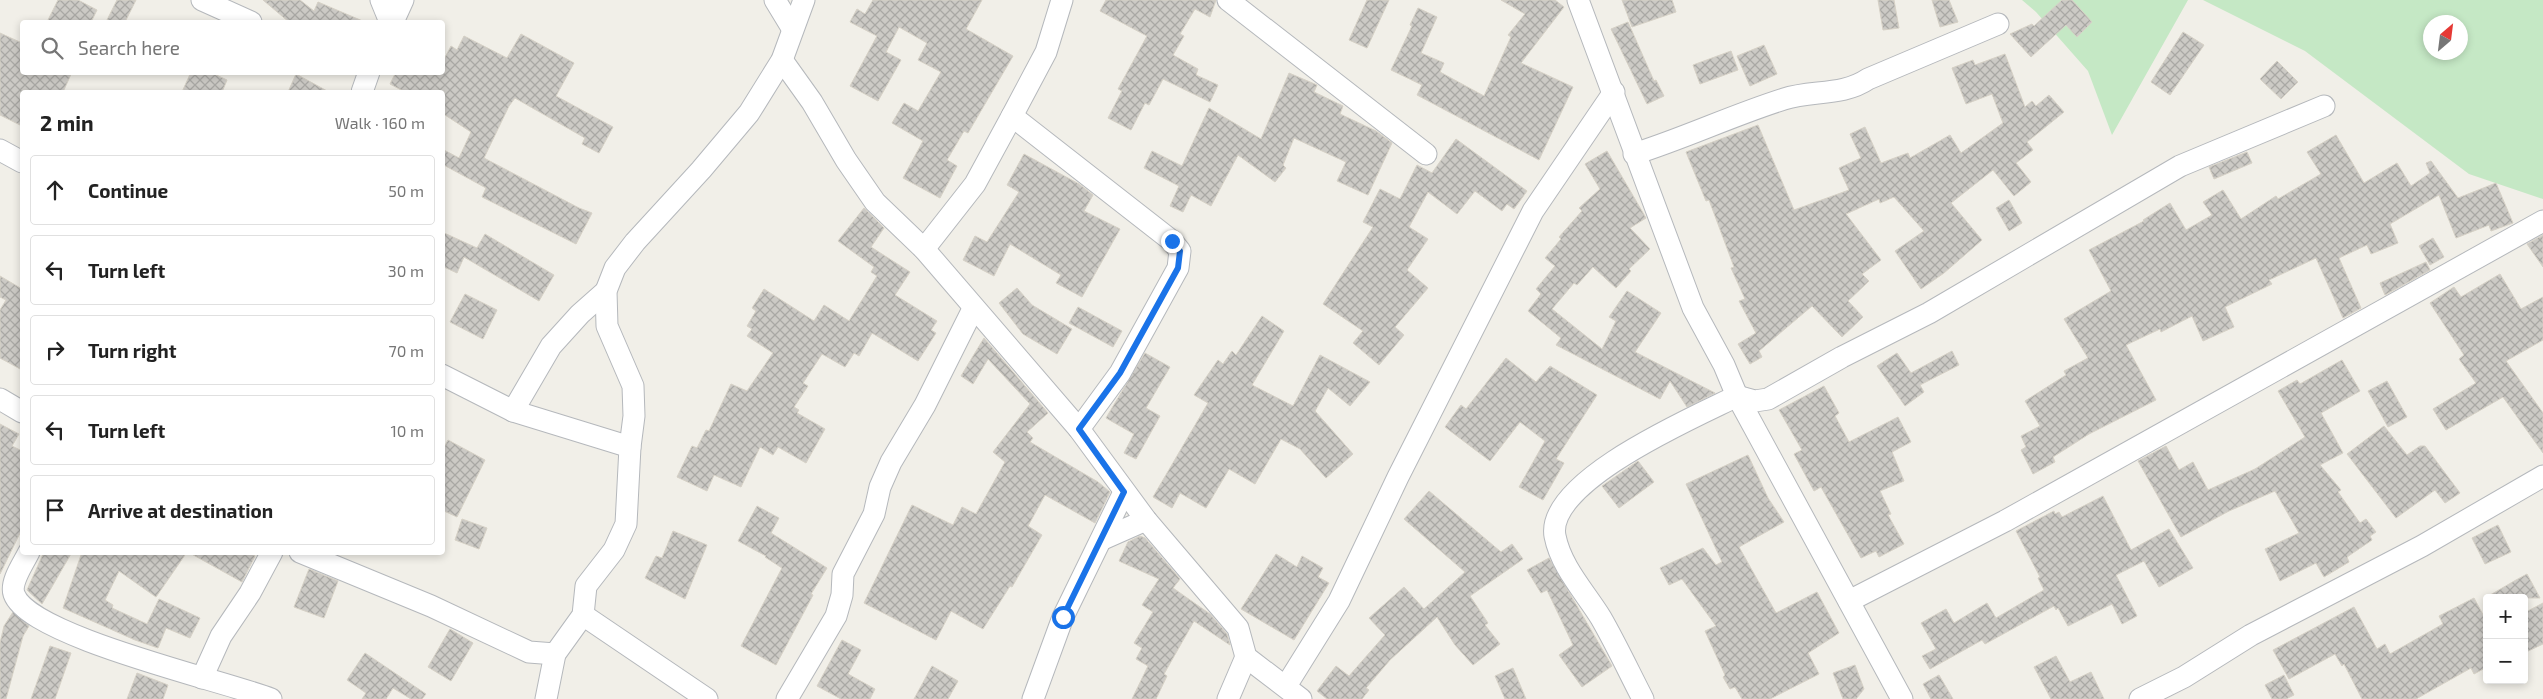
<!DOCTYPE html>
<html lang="en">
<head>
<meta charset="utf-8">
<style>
  body { margin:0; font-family:"Exo 2",sans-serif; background:#f2f2f2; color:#222 }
  .controls { position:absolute; right:15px; bottom:15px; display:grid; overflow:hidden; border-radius:5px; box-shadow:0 2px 8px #0003 }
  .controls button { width:45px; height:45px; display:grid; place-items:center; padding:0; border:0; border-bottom:1px solid #e0e0e0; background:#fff; color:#222; font:25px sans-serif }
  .compass { position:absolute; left:2423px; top:15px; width:45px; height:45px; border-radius:50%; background:#fff; box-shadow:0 2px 8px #0003; rotate:28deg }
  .stop { position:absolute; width:15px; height:15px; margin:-11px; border:4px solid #1a73e8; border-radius:50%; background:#fff }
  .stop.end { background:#1a73e8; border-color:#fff; box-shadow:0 1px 5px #0008 }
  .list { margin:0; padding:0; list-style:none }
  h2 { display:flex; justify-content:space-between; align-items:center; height:65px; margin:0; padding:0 20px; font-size:21px }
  h2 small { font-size:16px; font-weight:400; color:#767676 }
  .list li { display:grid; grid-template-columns:32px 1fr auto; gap:15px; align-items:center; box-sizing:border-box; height:70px; margin:0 10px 10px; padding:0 10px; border:1px solid #e0e0e0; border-radius:5px }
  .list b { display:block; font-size:19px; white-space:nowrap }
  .list em { font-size:16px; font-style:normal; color:#767676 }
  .icon { flex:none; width:28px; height:28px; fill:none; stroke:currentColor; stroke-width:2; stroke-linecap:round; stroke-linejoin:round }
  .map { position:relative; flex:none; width:2543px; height:699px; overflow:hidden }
  .search { position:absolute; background:#fff; box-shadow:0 2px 8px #0003; left:20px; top:20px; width:425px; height:55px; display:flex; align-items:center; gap:12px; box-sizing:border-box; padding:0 18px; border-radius:5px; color:#767676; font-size:19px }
  .panel { position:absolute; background:#fff; box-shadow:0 2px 8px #0003; left:20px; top:90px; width:425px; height:465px; border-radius:5px }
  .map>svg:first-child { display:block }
  .green { fill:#c5e8c5; fill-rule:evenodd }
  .building { fill:url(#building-cross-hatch); stroke:#d6d1c6 }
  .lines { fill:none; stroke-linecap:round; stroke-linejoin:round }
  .minor-casing { stroke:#b5b8bc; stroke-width:23 }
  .minor { stroke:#fff; stroke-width:21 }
  .route { stroke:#1a73e8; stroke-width:6 }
</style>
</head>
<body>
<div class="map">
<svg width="2543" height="699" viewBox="0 0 2543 699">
  <defs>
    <pattern id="building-cross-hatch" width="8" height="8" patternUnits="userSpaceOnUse" patternTransform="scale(1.25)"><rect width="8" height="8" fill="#cccac5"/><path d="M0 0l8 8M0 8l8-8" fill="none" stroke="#a9a8a4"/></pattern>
  </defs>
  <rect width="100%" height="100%" fill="#f1efe8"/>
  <g class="green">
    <polygon points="2022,0 2188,0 2112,135 2088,71 2036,12"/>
    <path d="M2203 0H2543V199L2469 174 2305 51ZM2430 22H2460V52H2430Z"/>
  </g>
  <g class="building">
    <polygon points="58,0 78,0 97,10 91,22 47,22"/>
    <polygon points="117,0 136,0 125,22 106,22"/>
    <polygon points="263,0 300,0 314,11 318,2 365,22 289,22"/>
    <polygon points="873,0 982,0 966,29 1013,56 968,133 964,131 947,160 957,166 940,198 903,178 923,141 892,123 904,103 918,111 941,72 918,60 927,43 899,27 886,52 901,60 878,101 850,86 877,36 850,22 857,9 865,14"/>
    <polygon points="1106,0 1216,0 1210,17 1195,9 1180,34 1184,36 1173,55 1198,69 1196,75 1218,85 1210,102 1163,79 1149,105 1145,103 1131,130 1108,118 1122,91 1118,89 1147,36 1100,11"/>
    <polygon points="1367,0 1389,0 1367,48 1349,40"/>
    <polygon points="1501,0 1555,0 1564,7 1521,63 1573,87 1539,160 1417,95 1422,85 1391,70 1412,26 1410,25 1418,8 1437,17 1421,53 1444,63 1440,72 1484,96 1511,37 1508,35 1525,14"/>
    <polygon points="1622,0 1672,0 1676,12 1632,27"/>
    <polygon points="1878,0 1894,0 1899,28 1883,30"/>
    <polygon points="1932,0 1949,0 1958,22 1940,27"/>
    <polygon points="2062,0 2072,0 2092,22 2077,37 2066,25 2031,57 2010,34 2032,24 2034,26"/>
    <polygon points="1628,22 1654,81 1656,80 1664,96 1647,104 1611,29"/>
    <polygon points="2183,32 2204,45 2170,95 2151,82"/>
    <polygon points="0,33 22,43 22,72 72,72 63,92 22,92 22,126 0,115"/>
    <polygon points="521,34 574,63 556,96 613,127 599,153 582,144 585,138 515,98 509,106 484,158 579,208 592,213 576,244 482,197 486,188 442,164 442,149 459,158 471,132 442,113 442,92 405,92 390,84 396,72 442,72 442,63 451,46 457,50 464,36 507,58"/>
    <polygon points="1764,45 1777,74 1750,86 1737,56"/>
    <polygon points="1731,51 1738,70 1700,84 1693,65"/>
    <polygon points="2005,54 2025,107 2032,101 2036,106 2049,95 2064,112 2027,142 2033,150 2016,163 2031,182 2014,196 1993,170 1951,203 1982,240 1944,273 1921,289 1895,251 1924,231 1894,197 1880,203 1879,199 1846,214 1881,260 1862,274 1869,281 1848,301 1863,317 1842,337 1812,306 1759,351 1762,357 1750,364 1738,344 1756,333 1739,301 1745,299 1731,268 1734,267 1709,200 1706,201 1686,152 1758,125 1794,210 1849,190 1839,168 1861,158 1850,134 1865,127 1881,163 1908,153 1910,158 1950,135 1961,153 2003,123 1992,94 1966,104 1952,68 1973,60 1975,65"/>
    <polygon points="2277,61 2298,82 2281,99 2260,79"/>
    <polygon points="191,72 210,72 227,80 222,92 182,92"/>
    <polygon points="1289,73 1317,85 1314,92 1343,106 1340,114 1376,131 1392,143 1368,195 1337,181 1346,162 1294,138 1283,165 1286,168 1275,182 1238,155 1211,206 1191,195 1183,212 1170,206 1179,186 1144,168 1152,151 1182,166 1209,108 1261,139"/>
    <polygon points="296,74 329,92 288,92"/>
    <polygon points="2336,135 2364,183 2397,163 2411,186 2430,173 2426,163 2431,161 2458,198 2496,183 2513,223 2491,231 2489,225 2456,238 2439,195 2390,224 2398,243 2371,254 2367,245 2339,258 2361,308 2343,318 2316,258 2269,280 2272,284 2225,307 2234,327 2203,341 2192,316 2161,332 2160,329 2126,345 2156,400 2089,434 2053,457 2055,462 2033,474 2021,450 2026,447 2021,436 2040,426 2025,401 2066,375 2064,371 2088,358 2064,319 2111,291 2089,250 2144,221 2143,220 2170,203 2186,230 2212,215 2203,202 2223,190 2241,219 2276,196 2278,199 2321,174 2307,152"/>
    <polygon points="1456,139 1527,191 1514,209 1507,204 1502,211 1475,191 1457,214 1428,192 1409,227 1428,239 1407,270 1428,288 1395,327 1404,335 1379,365 1353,343 1363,331 1323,304 1373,227 1363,222 1380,189 1400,199 1417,165 1432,173"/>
    <polygon points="1607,151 1646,218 1630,228 1650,249 1629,269 1631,271 1616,288 1593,267 1577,285 1574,283 1552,309 1602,349 1616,321 1609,317 1627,291 1661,313 1635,352 1715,393 1687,407 1670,381 1660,399 1556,345 1561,338 1528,311 1541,294 1536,289 1555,266 1545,258 1561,239 1559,237 1582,211 1579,208 1600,189 1585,164"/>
    <polygon points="2247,152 2252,163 2214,179 2209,167"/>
    <polygon points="1024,154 1079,184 1093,195 1084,211 1120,229 1082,297 1056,283 1061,275 1010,244 994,276 963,260 975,236 987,242 1019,192 1007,185"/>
    <polygon points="2009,200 2022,223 2009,231 1996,208"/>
    <polygon points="864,208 884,228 871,247 910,272 895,295 937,321 931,330 936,333 918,361 872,333 859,356 854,353 845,367 822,354 803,383 808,386 794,407 799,410 797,413 825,429 806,463 778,447 773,455 760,447 741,487 714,475 707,491 677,477 692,446 697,448 706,430 709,431 731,384 747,391 773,353 747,336 752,329 747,326 756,311 752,308 764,289 814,321 824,305 849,321 877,276 871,272 874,267 838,241"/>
    <polygon points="442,232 477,248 485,234 554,275 539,301 464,257 457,273 442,266"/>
    <polygon points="2543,235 2543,267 2527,244"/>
    <polygon points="2433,238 2444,257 2430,265 2419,246"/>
    <polygon points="2426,262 2430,270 2385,295 2380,283"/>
    <polygon points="2500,274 2521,309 2543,297 2543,340 2506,361 2543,413 2543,453 2503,397 2446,430 2433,409 2476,383 2459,359 2464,355 2430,303 2454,287 2461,297"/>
    <polygon points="0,276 22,289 22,370 0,358 0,310 6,300 0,297"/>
    <polygon points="1017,288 1032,305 1072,329 1057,354 1023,334 999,303"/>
    <polygon points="465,294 497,310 483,339 450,322"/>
    <polygon points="1078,307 1122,331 1113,347 1069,323"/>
    <polygon points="1262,316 1284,331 1252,385 1293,406 1320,355 1370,382 1350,406 1328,388 1315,411 1353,454 1326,478 1300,449 1281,439 1255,484 1229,469 1206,508 1180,493 1172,508 1153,497 1208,403 1194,395 1218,360 1223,364 1232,351 1236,355"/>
    <polygon points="984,338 1048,413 1027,432 1033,438 1030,442 1098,482 1110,492 1095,523 1045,495 1028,526 1042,535 1012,587 1010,586 983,629 951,611 936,640 864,603 912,505 953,525 962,507 976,514 1005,462 993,452 1030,404 988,359 973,384 961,376"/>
    <polygon points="1952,351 1959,365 1920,385 1924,392 1905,406 1877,366 1897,353 1911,373"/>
    <polygon points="1145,353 1170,367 1146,408 1160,416 1136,459 1124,453 1134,434 1106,418"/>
    <polygon points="1506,358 1536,382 1550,366 1597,395 1556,459 1564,463 1543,500 1519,487 1545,441 1520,422 1490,461 1445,427 1461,405 1466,409"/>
    <polygon points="2342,360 2360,391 2321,413 2343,453 2320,465 2341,490 2338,492 2360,523 2366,519 2376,532 2370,536 2372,540 2347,557 2349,562 2324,577 2316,563 2280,581 2265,549 2299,533 2275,491 2229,511 2181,537 2138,461 2166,446 2179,470 2193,462 2208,490 2255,469 2305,437 2278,391 2297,380 2300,384"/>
    <polygon points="2387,381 2407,417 2388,427 2368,391"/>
    <polygon points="1824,386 1839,413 1835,416 1849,442 1898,417 1911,442 1892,452 1904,481 1880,491 1891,514 1888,515 1904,544 1879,557 1876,551 1861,558 1821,487 1814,491 1794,454 1802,450 1779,410"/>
    <polygon points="0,424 19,434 12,446 22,451 22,529 0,574"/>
    <polygon points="2384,426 2407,455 2420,446 2425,446 2460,493 2445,503 2435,490 2396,518 2347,454"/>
    <polygon points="448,440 485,460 457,517 442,510 442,451"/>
    <polygon points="1748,455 1768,498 1784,522 1739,547 1776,613 1817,592 1839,633 1808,653 1819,674 1770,699 1742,699 1735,687 1730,689 1723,677 1725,675 1705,631 1716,626 1682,579 1669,585 1660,568 1703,548 1716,565 1722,562 1686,484"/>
    <polygon points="1638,461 1654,482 1619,508 1602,486"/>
    <polygon points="1429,491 1501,552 1512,544 1523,559 1470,596 1488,623 1485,625 1500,644 1473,665 1455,645 1437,617 1390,660 1366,688 1369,690 1362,699 1327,699 1317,691 1336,666 1349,676 1385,635 1369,618 1404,587 1424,609 1465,572 1404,519"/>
    <polygon points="2103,496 2131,550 2169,529 2193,568 2159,587 2144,561 2116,575 2137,616 2122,624 2112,604 2068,626 2058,608 2056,610 2054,606 1985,644 1982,640 1930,669 1922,656 1936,649 1921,623 1946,609 1954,623 1987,603 1996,618 2044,590 2038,578 2040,577 2016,531 2054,511 2055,514 2059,512 2062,517"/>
    <polygon points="757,506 779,518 771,533 827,568 811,594 813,595 776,665 741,646 782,568 765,557 766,556 738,541"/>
    <polygon points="462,519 487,528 479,549 455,540"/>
    <polygon points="2498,525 2511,552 2485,564 2472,538"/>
    <polygon points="673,531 707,545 685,599 645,578 656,556 662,558"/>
    <polygon points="1140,536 1145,538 1180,579 1173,588 1210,614 1227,634 1230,645 1194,621 1164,674 1167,676 1156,699 1132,699 1148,666 1136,659 1142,648 1134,643 1153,612 1142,605 1159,579 1119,561 1128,542"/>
    <polygon points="44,552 72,552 42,604 27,590"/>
    <polygon points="82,552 187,552 156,597 119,571 105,600 113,605 112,608 147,624 159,599 200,618 190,638 166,628 158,648 135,640 63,608"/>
    <polygon points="188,552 248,552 255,556 242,582"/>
    <polygon points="1276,554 1297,567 1302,556 1323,568 1318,577 1329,583 1294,640 1241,609"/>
    <polygon points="1549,558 1612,666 1582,687 1559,655 1573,645 1547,590 1541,593 1527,570"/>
    <polygon points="309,569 338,581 324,618 294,607"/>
    <polygon points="2527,574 2540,598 2485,598 2516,580"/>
    <polygon points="2474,598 2487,622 2487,667 2474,674 2471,668 2416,699 2362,699 2344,664 2342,666 2335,654 2289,679 2273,650 2354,607 2377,649 2385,644 2390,654 2443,624 2439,616"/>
    <polygon points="2543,603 2543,644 2524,653 2524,613"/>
    <polygon points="13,612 29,626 23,636 6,699 0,699 0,643 4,626"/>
    <polygon points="450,629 473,643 451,681 428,667"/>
    <polygon points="842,640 861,650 848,674 875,689 870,699 841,699 817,686"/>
    <polygon points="50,646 71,653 55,699 31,699"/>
    <polygon points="365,653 426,694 422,699 411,699 393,688 386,699 362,699 366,693 347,680"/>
    <polygon points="2056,656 2070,682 2091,672 2104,699 2051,699 2034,667"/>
    <polygon points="1855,665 1864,689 1856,699 1843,699 1833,673"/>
    <polygon points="932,666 958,681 948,699 914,699"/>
    <polygon points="1513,668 1526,699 1505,699 1495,676"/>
    <polygon points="137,673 168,685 163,699 127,699"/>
    <polygon points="1939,675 1953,699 1931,699 1923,684"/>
    <polygon points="2284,675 2294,695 2286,699 2272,699 2265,685"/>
  </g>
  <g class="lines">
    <defs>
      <g id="minor">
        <polyline points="202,0 251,22"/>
        <polyline points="381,0 390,22"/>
        <polyline points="775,0 792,28"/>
        <polyline points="1228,0 1426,154"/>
        <polyline points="1578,0 1693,308 1724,365 1737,396 1902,699"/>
        <polyline points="393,22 403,0"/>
        <polyline points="782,60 812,102 846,160 875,202 924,249 1079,429 1146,520 1238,628 1246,657 1301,699"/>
        <polyline points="362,92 369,72"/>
        <polyline points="1012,116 1172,241 1180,251 1178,268 1120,373 1079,429"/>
        <polyline points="0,150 22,162"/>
        <path d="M1634 154C1685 138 1733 115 1784 99 1812 90 1843 96 1868 79L1998 24"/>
        <polyline points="924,249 975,184 1012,116 1046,52 1062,0"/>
        <polyline points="442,375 513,411 630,447"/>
        <polyline points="0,399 22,412"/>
        <polyline points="513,411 551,346 580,314 606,291"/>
        <polyline points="1103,539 1146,520"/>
        <path d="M29 552C23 564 10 582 14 594 29 637 226 681 271 699"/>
        <polyline points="300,552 431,606 529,652 555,654"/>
        <polyline points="1849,601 2005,521 2543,221"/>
        <polyline points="583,615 707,699"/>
        <polyline points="202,678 221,636 250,593 272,552"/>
        <polyline points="1286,686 1339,601 1398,477 1533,211 1614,92"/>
        <polyline points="546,699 555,654 583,615 586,586 614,550 626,524 630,447 634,416 633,386 607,326 606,291 615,268 635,242 701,170 749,113 782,60 804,0"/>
        <polyline points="787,699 836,616 842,595 843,574 874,514 880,487 891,462 925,405 973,309"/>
        <polyline points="1033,699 1063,617 1124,492"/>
        <polyline points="1228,699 1246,657"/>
        <path d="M1643 699C1629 672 1616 644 1601 618 1585 592 1561 567 1555 536 1545 481 1697 416 1737 396L1755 401 1768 399 1842 357 1929 313 2180 166 2324 106"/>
        <polyline points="2140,699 2184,677 2251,635 2422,546 2543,476"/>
      </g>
    </defs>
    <use href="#minor" class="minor-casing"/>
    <use href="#minor" class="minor"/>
  </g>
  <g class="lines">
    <polyline class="route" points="1063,617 1124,492 1079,429 1120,373 1178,268 1180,251 1172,241"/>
  </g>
</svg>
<div class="controls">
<button>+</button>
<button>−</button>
</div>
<svg class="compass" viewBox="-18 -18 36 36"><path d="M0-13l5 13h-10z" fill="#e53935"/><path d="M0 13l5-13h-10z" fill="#767676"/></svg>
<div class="stop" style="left:1063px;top:617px"></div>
<div class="stop end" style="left:1172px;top:241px"></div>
<div class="search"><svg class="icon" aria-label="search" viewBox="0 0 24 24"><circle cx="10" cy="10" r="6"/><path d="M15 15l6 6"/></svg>Search here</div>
<section class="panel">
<h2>2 min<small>Walk · 160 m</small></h2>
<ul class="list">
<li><svg class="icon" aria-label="ahead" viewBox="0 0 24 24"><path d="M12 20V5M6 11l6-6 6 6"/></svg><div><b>Continue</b></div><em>50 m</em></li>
<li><svg class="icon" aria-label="left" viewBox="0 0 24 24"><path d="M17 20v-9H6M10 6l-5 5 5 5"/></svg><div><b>Turn left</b></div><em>30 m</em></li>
<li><svg class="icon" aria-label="right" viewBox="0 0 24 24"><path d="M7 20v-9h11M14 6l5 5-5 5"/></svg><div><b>Turn right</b></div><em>70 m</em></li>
<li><svg class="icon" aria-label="left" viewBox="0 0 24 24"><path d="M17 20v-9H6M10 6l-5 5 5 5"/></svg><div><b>Turn left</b></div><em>10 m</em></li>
<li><svg class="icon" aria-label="arrive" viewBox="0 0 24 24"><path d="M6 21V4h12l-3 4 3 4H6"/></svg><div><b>Arrive at destination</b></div></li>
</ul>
</section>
</div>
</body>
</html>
